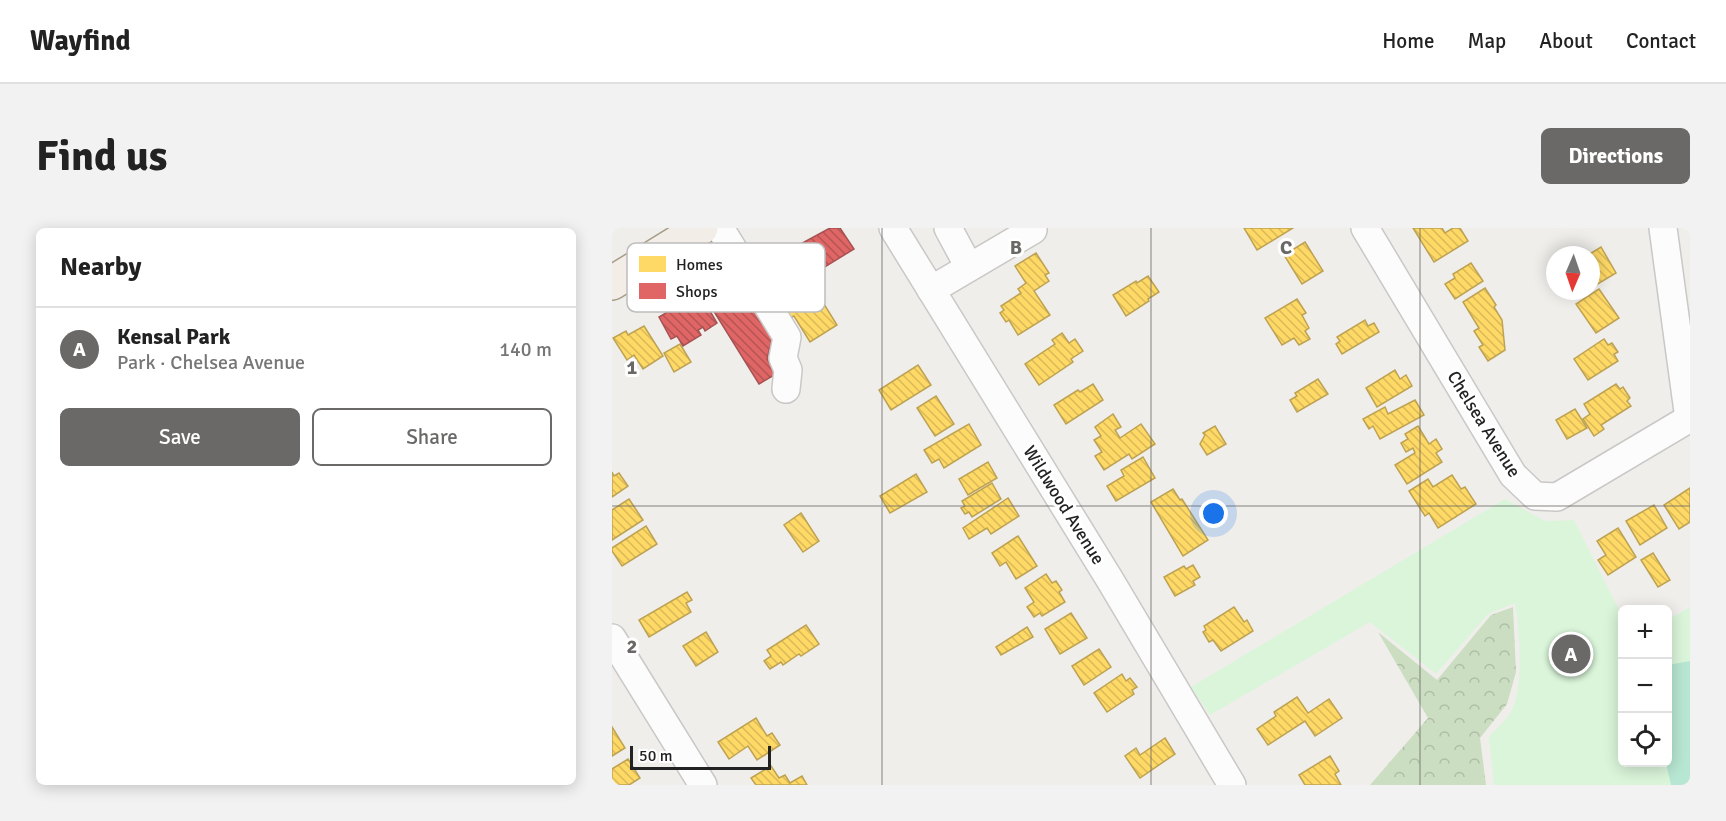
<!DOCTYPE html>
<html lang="en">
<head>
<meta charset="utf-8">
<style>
  body { margin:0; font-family:Signika,sans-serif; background:#f2f2f2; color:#222 }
  .controls { position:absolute; right:18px; bottom:18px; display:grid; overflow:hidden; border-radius:9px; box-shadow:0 3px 15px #0003 }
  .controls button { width:54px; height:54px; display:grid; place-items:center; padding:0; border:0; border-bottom:2px solid #e0e0e0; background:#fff; color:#222; font:30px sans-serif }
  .compass { position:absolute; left:934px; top:18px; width:54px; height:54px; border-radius:50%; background:#fff; box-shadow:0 3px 15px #0003; rotate:182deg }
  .scale { position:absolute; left:18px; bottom:15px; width:141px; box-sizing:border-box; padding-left:6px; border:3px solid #222; border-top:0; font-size:16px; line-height:21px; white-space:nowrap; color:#222; -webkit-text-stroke:4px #fff; paint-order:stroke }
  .you { position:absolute; left:602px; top:286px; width:21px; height:21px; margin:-15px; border:4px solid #fff; border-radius:50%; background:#1a73e8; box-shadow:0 0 0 9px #1a73e833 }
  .badge { display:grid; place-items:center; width:39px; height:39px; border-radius:50%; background:#6a6968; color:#fff; font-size:20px; font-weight:700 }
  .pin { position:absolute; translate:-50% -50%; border:3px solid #fff; box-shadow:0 2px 6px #0006 }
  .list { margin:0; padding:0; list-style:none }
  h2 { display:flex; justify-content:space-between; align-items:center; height:78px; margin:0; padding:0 24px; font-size:26px }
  h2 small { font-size:20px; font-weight:400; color:#767676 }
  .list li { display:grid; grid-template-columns:39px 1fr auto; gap:18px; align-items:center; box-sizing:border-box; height:84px; padding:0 24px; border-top:2px solid #e0e0e0 }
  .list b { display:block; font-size:22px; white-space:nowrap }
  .list p { margin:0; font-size:20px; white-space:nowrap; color:#767676 }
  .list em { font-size:20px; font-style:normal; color:#767676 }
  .actions { display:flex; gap:12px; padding:18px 24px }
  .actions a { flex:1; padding:14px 0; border:2px solid #6a6968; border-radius:9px; text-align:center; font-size:21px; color:#6a6968 }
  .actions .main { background:#6a6968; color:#fff }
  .icon { flex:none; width:33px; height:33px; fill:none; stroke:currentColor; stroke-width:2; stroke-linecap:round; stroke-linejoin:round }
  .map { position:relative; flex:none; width:1078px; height:557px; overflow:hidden; border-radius:9px }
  header { display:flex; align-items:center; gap:36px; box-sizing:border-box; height:84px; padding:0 30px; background:#fff; border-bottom:2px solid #e0e0e0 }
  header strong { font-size:28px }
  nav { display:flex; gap:33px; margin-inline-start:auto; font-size:21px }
  .intro { display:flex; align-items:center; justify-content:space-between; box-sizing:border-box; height:144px; padding:0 36px }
  h1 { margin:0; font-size:42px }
  .button { padding:15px 27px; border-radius:9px; background:#6a6968; color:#fff; font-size:21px; font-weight:700 }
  main { display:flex; gap:36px; padding:0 36px }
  aside { flex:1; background:#fff; border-radius:9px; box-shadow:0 3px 15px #0003 }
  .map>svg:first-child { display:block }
  .forest { fill:url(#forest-crowns) }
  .park { fill:#daf5da }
  .pitch { fill:#b7e6d2 }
  .homes { fill:url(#homes-back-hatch); stroke:#bda252; stroke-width:1.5 }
  .shops { fill:url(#shops-back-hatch); stroke:#a75252; stroke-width:1.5 }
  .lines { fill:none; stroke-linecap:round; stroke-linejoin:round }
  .minor-casing { stroke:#c9c8c7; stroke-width:30 }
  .major-casing { stroke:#a79c86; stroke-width:36 }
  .minor { stroke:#fdfcfc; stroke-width:27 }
  .major { stroke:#f3ede7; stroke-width:33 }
  .grid { fill:none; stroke:#6a6968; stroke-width:1.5; stroke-opacity:0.55 }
  .labels { text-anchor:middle; stroke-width:6; stroke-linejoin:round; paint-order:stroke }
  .street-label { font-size:18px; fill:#222; stroke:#fff }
  .key { fill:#fff; stroke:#bdbdbd; stroke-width:1.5 }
  .key-label { font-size:16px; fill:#222 }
  .grid-label { font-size:20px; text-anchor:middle; font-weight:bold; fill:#6a6968; stroke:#fff; stroke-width:6; stroke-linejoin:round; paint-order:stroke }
</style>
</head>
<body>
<header>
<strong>Wayfind</strong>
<nav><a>Home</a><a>Map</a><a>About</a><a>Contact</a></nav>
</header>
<div class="intro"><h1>Find us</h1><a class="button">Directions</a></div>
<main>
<aside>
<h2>Nearby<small></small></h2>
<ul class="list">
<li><span class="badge">A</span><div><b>Kensal Park</b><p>Park · Chelsea Avenue</p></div><em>140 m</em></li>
</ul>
<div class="actions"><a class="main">Save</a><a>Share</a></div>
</aside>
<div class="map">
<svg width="1078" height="557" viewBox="0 0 1078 557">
  <defs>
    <pattern id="forest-crowns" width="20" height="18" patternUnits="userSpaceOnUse" patternTransform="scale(1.5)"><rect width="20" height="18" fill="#cbdec1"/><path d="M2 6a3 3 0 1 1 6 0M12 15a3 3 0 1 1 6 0" fill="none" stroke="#aebea6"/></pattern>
    <pattern id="homes-back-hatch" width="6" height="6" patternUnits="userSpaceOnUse" patternTransform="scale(1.5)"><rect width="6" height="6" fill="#ffd966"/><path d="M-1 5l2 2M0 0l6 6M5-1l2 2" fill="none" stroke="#daba58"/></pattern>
    <pattern id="shops-back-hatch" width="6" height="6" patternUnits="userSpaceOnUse" patternTransform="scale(1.5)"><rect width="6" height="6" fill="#e06666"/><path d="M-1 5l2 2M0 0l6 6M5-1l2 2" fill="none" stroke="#b55454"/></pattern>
  </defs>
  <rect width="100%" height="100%" fill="#f0eeeb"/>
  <polygon class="forest" points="901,379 904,444 895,476 868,510 874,557 758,557 816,490 766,404 825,452 879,387"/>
  <path class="park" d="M893 271 933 293 962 292 1010 388 1011 534H1056V392L1078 379V557H882L877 509C884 501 897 490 901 480 911 453 908 404 903 375L876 386 824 446 758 394 598 487 579 459Z"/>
  <polygon class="pitch" points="1078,433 1078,557 1059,557 1054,535 1056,437"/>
  <g class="homes">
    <polygon points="632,0 681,0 645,22"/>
    <polygon points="801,0 830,0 833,5 841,0 848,0 856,13 822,34"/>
    <polygon points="693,14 711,43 690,56 672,27"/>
    <polygon points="989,19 1004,45 979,60 979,27 976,27"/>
    <polygon points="424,25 437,45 433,47 437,53 422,63 438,87 406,107 397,92 394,94 388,85 392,82 389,78 409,65 406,61 414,55 403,38"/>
    <polygon points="859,35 871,53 843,71 833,56 843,50 841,46"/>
    <polygon points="536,48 547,64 536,71 537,73 514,88 501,67 524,53 525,55"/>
    <polygon points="202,60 225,97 198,114 182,88 178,90 171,79"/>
    <polygon points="873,60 884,77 882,79 890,92 893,122 876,133 867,119 871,117 862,103 867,100 851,74"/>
    <polygon points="987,61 1007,90 984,105 964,76"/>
    <polygon points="685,71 694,85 690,87 697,100 693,103 698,111 687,117 682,110 670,117 653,90"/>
    <polygon points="753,92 756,98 762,95 767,104 730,126 724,116 728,113 725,109"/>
    <polygon points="32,98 51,128 31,141 22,127 15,132 1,110 14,103 16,107"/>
    <polygon points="450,105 457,115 463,111 471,123 459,131 461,134 427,157 413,136 443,116 440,112"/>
    <polygon points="992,111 996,117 1000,115 1006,124 1002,126 1006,133 976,152 962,131"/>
    <polygon points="68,116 79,134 62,144 52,125"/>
    <polygon points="306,137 319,157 279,182 267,162"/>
    <polygon points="783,142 788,151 794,147 800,158 765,179 754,160"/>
    <polygon points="706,151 716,166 685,184 678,172 685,168 683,165"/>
    <polygon points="481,156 491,172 454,196 442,177 466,162 468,164"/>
    <polygon points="1004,156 1008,161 1011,159 1018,170 1015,173 1019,178 989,197 992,201 982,208 971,191 978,186 972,176"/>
    <polygon points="324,168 342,196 323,208 305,180"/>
    <polygon points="803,172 812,187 768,211 761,198 757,201 751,191 773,179 776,186"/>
    <polygon points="963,181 975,200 955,211 944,192"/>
    <polygon points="501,186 509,199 503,202 508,210 529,196 543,216 520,231 517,226 492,242 483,228 490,224 482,212 489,208 483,199"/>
    <polygon points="357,196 369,217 332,240 327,231 320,235 312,222"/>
    <polygon points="603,198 614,216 595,227 588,216 593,207 591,205"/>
    <polygon points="806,198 817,216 824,211 830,221 824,225 830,234 795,256 783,237 803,225 801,220 794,224 789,215 796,211 793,206"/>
    <polygon points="531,229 543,250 504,273 495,258 512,248 509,242"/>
    <polygon points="376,234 385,250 356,267 347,251"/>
    <polygon points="0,244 2,248 7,245 16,258 0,269"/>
    <polygon points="304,246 315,264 278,285 268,268"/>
    <polygon points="840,247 849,261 853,259 864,276 826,300 817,285 813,288 797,263 816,251 821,259"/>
    <polygon points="380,255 389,271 360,289 357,284 353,286 349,280 353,278 350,273"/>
    <polygon points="1078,260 1078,294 1067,301 1052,277"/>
    <polygon points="561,261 568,272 570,271 596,312 571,328 539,274"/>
    <polygon points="396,270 407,288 379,306 375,300 357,311 351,300"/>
    <polygon points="17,271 31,292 0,312 0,282"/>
    <polygon points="1042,277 1055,300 1028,317 1014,293"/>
    <polygon points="189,285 207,313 191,324 172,297"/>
    <polygon points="34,298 45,316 10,338 0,323 0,320"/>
    <polygon points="1006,300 1024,329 996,347 986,332 994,327 985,313"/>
    <polygon points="406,308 425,338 404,351 394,334 388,338 380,325"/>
    <polygon points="1041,325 1058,352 1046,359 1029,332"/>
    <polygon points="581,337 588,349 581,353 583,357 563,368 552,349 572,338 574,341"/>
    <polygon points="434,346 440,355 444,353 450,362 447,364 453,374 430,388 428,385 422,389 415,379 422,374 413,360"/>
    <polygon points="75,364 80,372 74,375 79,384 37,409 27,392"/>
    <polygon points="622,379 632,394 635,392 641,403 609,423 601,412 597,414 591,404 594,402 592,398"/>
    <polygon points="459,385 475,410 448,426 433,401"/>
    <polygon points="194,397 207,416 189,428 187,426 171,437 169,434 158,441 152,433 159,428 155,422"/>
    <polygon points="415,399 421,409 389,427 384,419"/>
    <polygon points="94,404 106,424 84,438 71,418"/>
    <polygon points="487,421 499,439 472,457 460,438"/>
    <polygon points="510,446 514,453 518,450 525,459 520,462 522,466 495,484 482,465"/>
    <polygon points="685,469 696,485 717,471 730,490 703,508 693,493 656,517 645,501 664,488 662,484"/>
    <polygon points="144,490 155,508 160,505 168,517 145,532 136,518 117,531 106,514"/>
    <polygon points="0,499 13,520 0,528"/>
    <polygon points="553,510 563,526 528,550 513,528 524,520 528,527"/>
    <polygon points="718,528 727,543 723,546 729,557 693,557 687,547"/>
    <polygon points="16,531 28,550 17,557 0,557 0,541"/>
    <polygon points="159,538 167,550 173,547 178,555 190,548 195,557 144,557 139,550"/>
  </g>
  <g class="shops">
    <polygon points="218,0 228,0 242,21 167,67 148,38"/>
    <polygon points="121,41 162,104 155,131 164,146 147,156 88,61"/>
    <polygon points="79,70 83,77 91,71 105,95 93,103 91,99 86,102 89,107 71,118 65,108 59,111 47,89"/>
  </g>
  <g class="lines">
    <defs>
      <g id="minor">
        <polyline points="108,0 175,109 171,130 176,142 174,161"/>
        <polyline points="281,0 498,352 620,557"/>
        <polyline points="336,0 357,39"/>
        <polyline points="753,0 901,247 923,268 945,269 1078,190"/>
        <polyline points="1051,0 1077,191"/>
        <polyline points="319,62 421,2"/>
        <polyline points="0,410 91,557"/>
      </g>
      <polyline id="major" points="0,55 89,0"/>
    </defs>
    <use href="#minor" class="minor-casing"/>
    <use href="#major" class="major-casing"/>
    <use href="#minor" class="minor"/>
    <use href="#major" class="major"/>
  </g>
  <path class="grid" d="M270 0V557M539 0V557M808 0V557M0 278H1078"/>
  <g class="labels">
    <g class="street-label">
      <text transform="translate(872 196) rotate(58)" y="6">Chelsea Avenue</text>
      <text transform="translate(452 277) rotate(58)" y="6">Wildwood Avenue</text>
    </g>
  </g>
  <rect x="15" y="15" width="198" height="69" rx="9" class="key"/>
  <rect x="27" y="28" width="27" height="16" fill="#ffd966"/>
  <rect x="27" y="55" width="27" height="16" fill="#e06666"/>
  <g class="key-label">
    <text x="64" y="42">Homes</text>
    <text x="64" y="69">Shops</text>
  </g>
  <g class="grid-label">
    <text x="404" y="26">B</text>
    <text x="674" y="26">C</text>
    <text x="20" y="146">1</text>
    <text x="20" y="425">2</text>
  </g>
</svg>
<div class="controls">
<button>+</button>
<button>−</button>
<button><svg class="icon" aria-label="locate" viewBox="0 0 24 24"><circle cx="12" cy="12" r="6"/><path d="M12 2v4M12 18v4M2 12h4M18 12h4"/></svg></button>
</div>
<svg class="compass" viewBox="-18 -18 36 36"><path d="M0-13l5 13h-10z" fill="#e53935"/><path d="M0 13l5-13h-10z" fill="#767676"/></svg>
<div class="scale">50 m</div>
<div class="you"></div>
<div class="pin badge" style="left:959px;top:426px">A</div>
</div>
</main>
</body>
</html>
